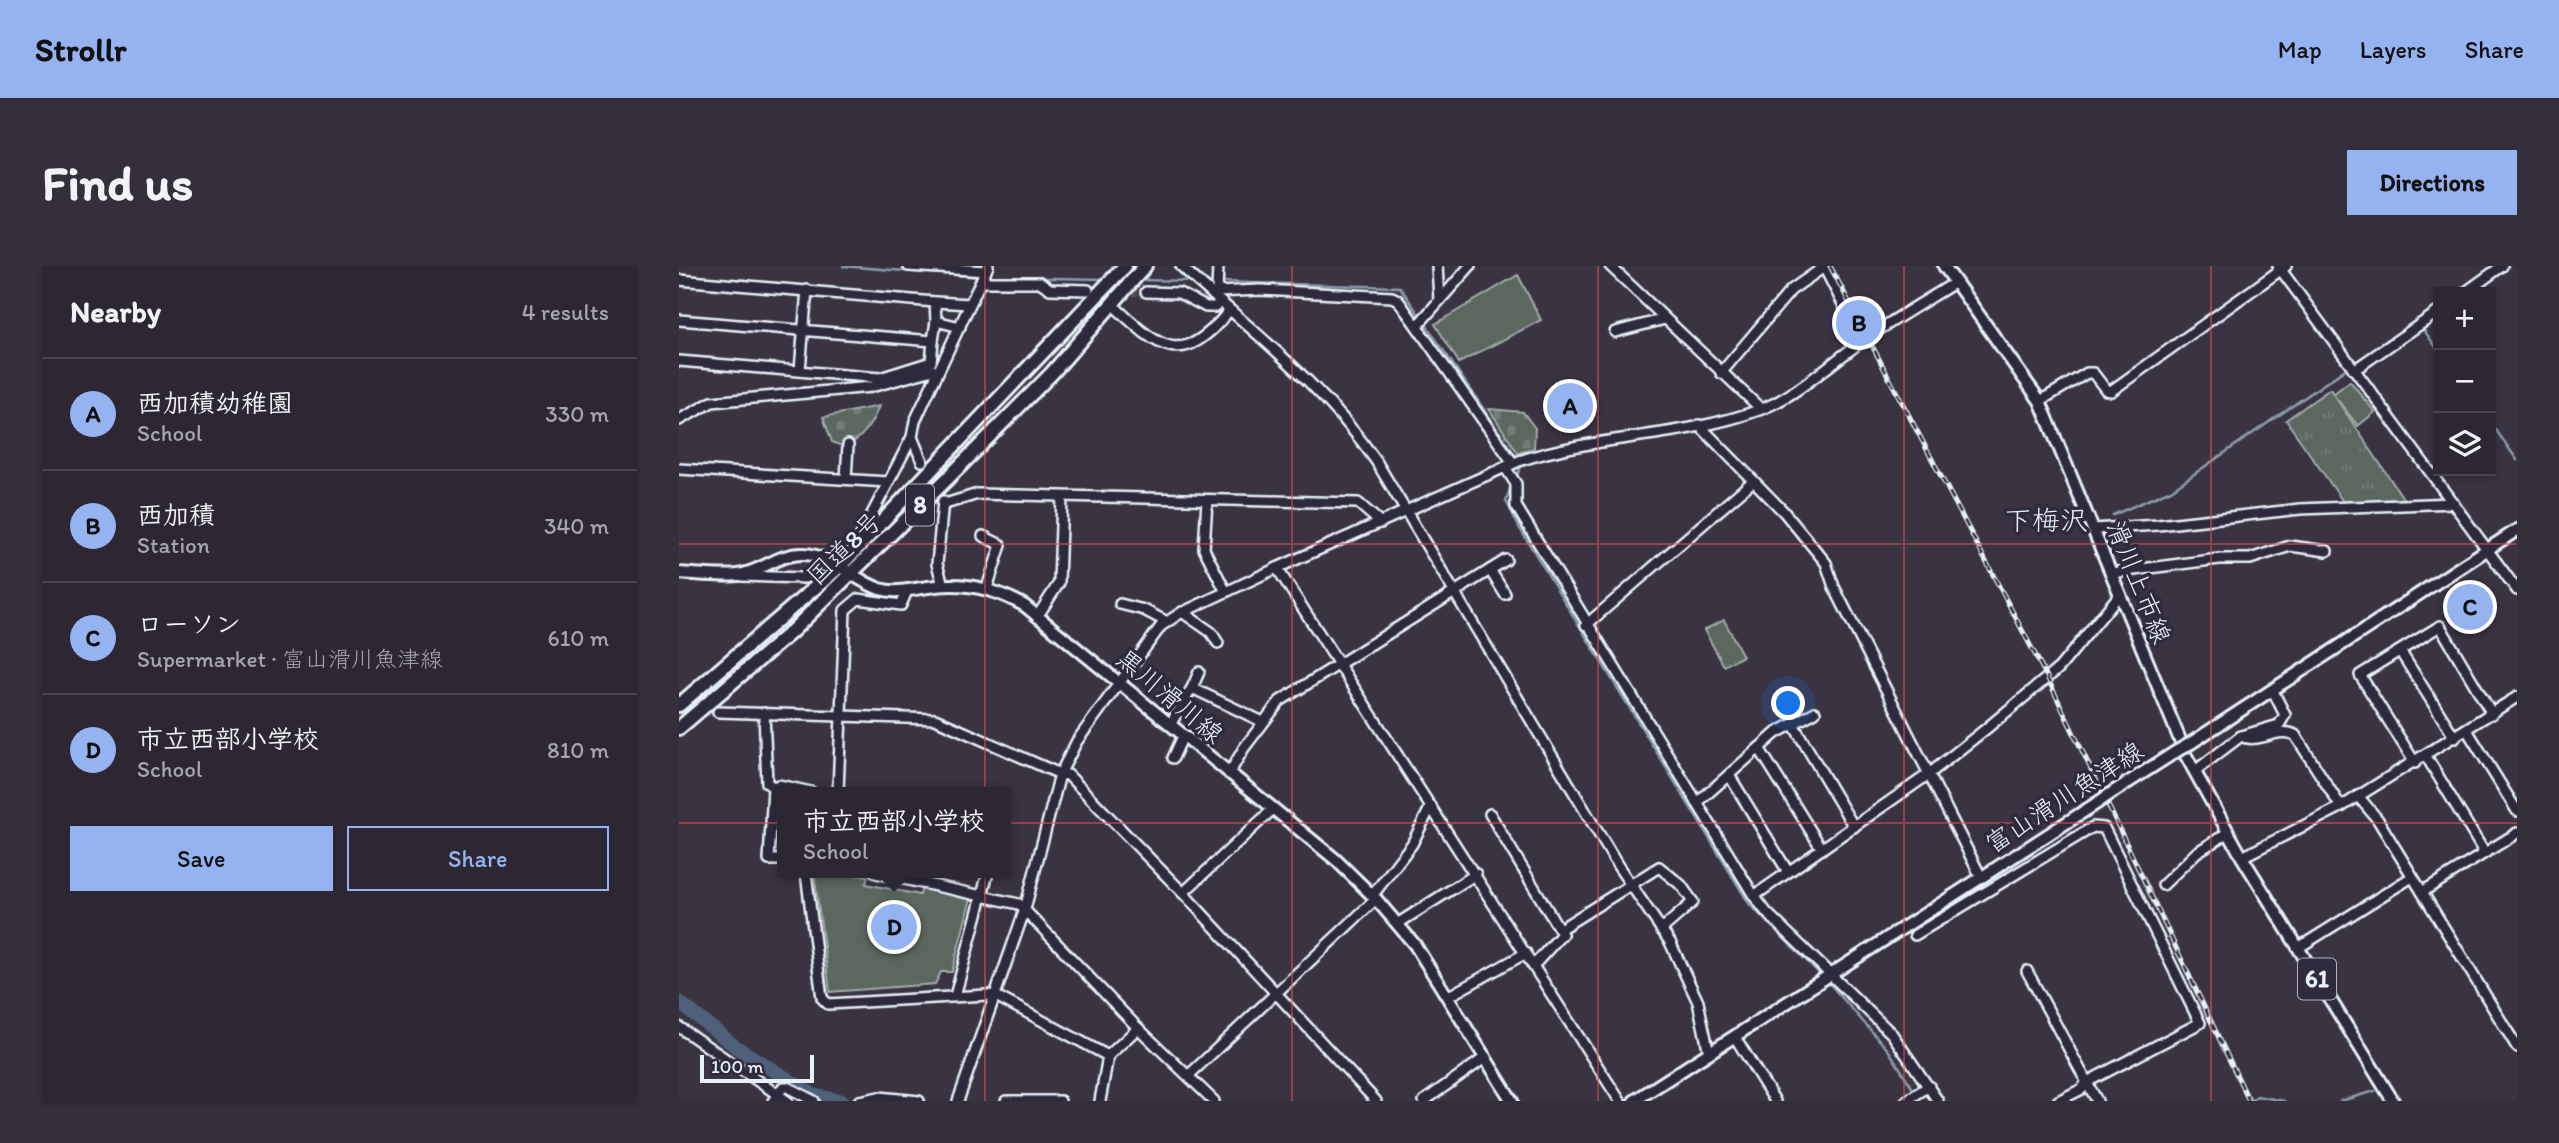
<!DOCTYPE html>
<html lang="en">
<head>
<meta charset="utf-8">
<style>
  body { margin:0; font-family:Itim,"Klee One",sans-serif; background:#342f3a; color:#f1f3f6 }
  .controls { position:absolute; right:21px; top:21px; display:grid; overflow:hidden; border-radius:0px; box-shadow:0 2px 5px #0004 }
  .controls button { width:63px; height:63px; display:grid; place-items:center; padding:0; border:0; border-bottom:2px solid #48444d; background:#2c2732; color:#f1f3f6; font:35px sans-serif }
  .scale { position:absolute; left:21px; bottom:18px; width:114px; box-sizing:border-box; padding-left:7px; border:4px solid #e8f1f8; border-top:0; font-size:19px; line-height:24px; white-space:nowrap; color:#e8f1f8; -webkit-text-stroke:5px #2f2a3d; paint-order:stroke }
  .you { position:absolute; left:1110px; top:438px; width:24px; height:24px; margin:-18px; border:5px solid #fff; border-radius:50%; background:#1a73e8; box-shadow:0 0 0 10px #1a73e833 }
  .badge { display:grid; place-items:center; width:46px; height:46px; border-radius:50%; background:#95b2f1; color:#111; font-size:23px; font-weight:700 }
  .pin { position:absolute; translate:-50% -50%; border:4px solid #fff; box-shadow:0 2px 7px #0006 }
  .popup { position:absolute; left:98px; top:521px; width:234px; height:91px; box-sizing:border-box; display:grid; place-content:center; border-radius:0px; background:#2c2732; filter:drop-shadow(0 2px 5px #0005); font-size:23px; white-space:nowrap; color:#a6a5ac }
  .popup b { font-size:26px; color:#f1f3f6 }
  .popup::after { content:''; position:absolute; left:50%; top:100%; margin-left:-14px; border:14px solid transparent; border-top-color:#2c2732 }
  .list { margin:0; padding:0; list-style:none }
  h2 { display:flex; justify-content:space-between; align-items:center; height:91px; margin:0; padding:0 28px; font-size:30px }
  h2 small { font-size:23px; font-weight:400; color:#a6a5ac }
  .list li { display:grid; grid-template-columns:46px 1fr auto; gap:21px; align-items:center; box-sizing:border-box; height:112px; padding:0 28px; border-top:2px solid #48444d }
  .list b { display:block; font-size:26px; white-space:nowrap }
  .list p { margin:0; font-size:23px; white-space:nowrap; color:#a6a5ac }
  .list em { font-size:23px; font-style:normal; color:#a6a5ac }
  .actions { display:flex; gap:14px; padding:21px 28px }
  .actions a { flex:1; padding:16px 0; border:2px solid #95b2f1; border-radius:0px; text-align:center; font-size:24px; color:#95b2f1 }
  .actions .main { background:#95b2f1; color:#111 }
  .icon { flex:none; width:38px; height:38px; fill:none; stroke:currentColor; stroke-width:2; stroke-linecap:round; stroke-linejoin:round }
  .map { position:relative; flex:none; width:1838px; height:835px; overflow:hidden; border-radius:0px }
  header { display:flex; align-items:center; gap:42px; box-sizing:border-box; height:98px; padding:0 35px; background:#95b2f1; color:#111 }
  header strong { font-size:33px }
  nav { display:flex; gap:38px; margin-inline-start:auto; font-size:24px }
  .intro { display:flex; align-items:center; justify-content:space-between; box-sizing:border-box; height:168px; padding:0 42px }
  h1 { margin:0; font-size:49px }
  .button { padding:18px 32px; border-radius:0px; background:#95b2f1; color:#111; font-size:24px; font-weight:700 }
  main { display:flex; gap:42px; padding:0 42px }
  aside { flex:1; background:#2c2732; border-radius:0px; box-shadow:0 2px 5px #0004 }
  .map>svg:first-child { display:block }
  .grass { fill:url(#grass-tufts); stroke:#a2acab; stroke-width:2 }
  .cemetery { fill:url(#cemetery-stones); stroke:#a2acab; stroke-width:2 }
  .pitch { fill:#5c685e; stroke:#a2acab; stroke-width:2 }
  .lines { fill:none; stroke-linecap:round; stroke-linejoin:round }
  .stream { stroke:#8c9bac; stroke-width:2.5 }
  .river { stroke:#4f617a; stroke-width:14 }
  .minor-tunnel { stroke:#54505d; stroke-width:9; stroke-dasharray:9 4.5; stroke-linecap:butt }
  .minor-casing { stroke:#e8f1f8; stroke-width:14 }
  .major-casing { stroke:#e8f1f8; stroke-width:16 }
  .highway-casing { stroke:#e8f1f8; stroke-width:18 }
  .minor { stroke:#2f2a3d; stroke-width:9 }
  .major { stroke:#2f2a3d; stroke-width:10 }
  .highway { stroke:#2f2a3d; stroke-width:12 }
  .rail-casing { stroke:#e8f1f8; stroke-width:5 }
  .rail { stroke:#2f2a3d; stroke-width:2.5; stroke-dasharray:8; stroke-linecap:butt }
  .major-bridge-casing { stroke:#e8f1f8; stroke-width:16; stroke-linecap:butt }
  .major-bridge { stroke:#2f2a3d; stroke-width:10 }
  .grid { fill:none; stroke:#da5052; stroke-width:2; stroke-opacity:0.55 }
  .labels { text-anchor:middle; stroke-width:7; stroke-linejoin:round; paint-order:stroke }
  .shield { fill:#2f2a3d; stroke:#b0b5c0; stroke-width:2 }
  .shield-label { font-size:24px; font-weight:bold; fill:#e8f1f8 }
  .street-label { font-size:26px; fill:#e8f1f8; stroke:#2f2a3d }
  .neighbourhood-label { font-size:28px; fill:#e8f1f8; stroke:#2f2a3d }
</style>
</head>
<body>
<header>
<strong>Strollr</strong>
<nav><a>Map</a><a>Layers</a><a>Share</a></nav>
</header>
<div class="intro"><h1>Find us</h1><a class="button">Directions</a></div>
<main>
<aside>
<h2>Nearby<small>4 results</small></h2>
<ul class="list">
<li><span class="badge">A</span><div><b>西加積幼稚園</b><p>School</p></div><em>330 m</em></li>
<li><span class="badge">B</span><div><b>西加積</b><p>Station</p></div><em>340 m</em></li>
<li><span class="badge">C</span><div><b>ローソン</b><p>Supermarket · 富山滑川魚津線</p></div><em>610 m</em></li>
<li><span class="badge">D</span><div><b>市立西部小学校</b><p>School</p></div><em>810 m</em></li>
</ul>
<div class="actions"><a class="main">Save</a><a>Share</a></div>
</aside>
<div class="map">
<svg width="1838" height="835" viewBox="0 0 1838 835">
  <defs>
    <pattern id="grass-tufts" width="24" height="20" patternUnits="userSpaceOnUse" patternTransform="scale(1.75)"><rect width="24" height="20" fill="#5c685e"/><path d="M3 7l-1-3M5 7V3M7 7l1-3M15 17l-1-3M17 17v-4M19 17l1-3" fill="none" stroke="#737e76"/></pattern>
    <pattern id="cemetery-stones" width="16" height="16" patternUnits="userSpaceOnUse" patternTransform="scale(1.75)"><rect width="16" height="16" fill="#5c685e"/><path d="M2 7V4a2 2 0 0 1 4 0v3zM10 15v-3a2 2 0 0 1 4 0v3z" fill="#737e76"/></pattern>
  </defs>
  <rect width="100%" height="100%" fill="#3a3442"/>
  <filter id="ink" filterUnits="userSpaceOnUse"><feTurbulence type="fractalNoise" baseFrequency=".0143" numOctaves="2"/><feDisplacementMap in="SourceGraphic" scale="14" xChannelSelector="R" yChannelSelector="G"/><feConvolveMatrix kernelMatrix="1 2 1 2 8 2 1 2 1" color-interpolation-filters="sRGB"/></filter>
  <g filter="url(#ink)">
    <polygon class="grass" points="1651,123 1726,235 1665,237 1607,154"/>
    <g class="cemetery">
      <path d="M200 140C193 158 184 173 165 181L153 176 144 151Z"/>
      <polygon points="810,143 844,146 856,162 855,182 839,187"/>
    </g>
    <g class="pitch">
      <polygon points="839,9 862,54 780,97 756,58"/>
      <polygon points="1671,115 1696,146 1679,160 1654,128"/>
      <polygon points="1045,354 1064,390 1045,400 1025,364"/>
      <polygon points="135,607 189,610 187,618 241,629 243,621 292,632 273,706 262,706 256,718 151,726"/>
    </g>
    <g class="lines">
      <g class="stream">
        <polyline points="164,0 300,11"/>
        <polyline points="307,11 426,13"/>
        <polyline points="461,14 514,15"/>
        <polyline points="541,16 721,21 843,199 837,211"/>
        <polyline points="1777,26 1815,0"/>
        <polyline points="1742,60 1759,84"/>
        <polyline points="1812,157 1838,194"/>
        <polyline points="833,216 827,235 840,261 1071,639 1144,711"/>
        <polyline points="1434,249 1492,224 1759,39"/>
        <polyline points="1149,716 1210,785 1236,826"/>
        <polyline points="1572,835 1578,830 1605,835"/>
        <polyline points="1661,835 1696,825"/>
      </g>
      <polyline class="river" points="0,736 57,781 134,829 163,835"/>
      <g class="minor-tunnel">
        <polyline points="409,24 467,26"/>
        <polyline points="243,195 260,227"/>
        <polyline points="0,444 39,446"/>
      </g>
      <defs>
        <g id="minor">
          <polyline points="229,0 307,5"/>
          <path d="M502 0C570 63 644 118 697 195L939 600 991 676 1019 736 1030 787"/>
          <polyline points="758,0 760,34"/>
          <polyline points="931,0 1082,143"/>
          <polyline points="1599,0 1838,324"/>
          <polyline points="0,14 256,36 257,55"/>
          <polyline points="302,16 361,16 371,23 409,24"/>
          <polyline points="467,26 500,27 527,41 536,41 541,37"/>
          <polyline points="538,26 539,0"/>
          <polyline points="1787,26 1823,0"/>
          <polyline points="535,30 538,26 581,24 713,31 719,34 834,197"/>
          <polyline points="256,36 291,38"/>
          <path d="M433 38C480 82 502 104 550 45"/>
          <polyline points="0,54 254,75 257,55 281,61"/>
          <polyline points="738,60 791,0"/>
          <polyline points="936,66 986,53"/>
          <polyline points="0,95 201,112 252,96 254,75"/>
          <polyline points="121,104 128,24"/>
          <polyline points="1675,104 1759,46"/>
          <polyline points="1042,107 1112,24 1145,1 1183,75"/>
          <polyline points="1361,135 1408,107 1414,107 1427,124 1432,125 1607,0"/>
          <polyline points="0,154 33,136 192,121 254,104"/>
          <polyline points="1020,159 1105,246 1138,286 1147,297 1155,321 1302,611"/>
          <polyline points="233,171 243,195"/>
          <polyline points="826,201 837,218 837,240 1075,630 1088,647 1213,768 1259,835"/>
          <polyline points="0,203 209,216"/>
          <polyline points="167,213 169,179"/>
          <polyline points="528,234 525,283 547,326"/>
          <polyline points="266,238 299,228 679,237 702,257"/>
          <polyline points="1414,263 1479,259 1621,243 1775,237"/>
          <polyline points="304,270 322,279 308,322"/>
          <polyline points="181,271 233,171 236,155 309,0"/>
          <polyline points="598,302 941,835"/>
          <polyline points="811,304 826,328"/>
          <polyline points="1432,307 1540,293 1571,293 1611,280 1648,285"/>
          <polyline points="63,310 126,312 149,295"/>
          <polyline points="264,319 258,298 264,235"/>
          <polyline points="441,338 465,344 488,356"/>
          <polyline points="503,346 532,366 539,377"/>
          <polyline points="358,351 380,317 383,231"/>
          <polyline points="907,359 1073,216"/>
          <polyline points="1721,385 1776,472"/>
          <polyline points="513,422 520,406"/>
          <polyline points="39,446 256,453 381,508 389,509 504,627"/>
          <polyline points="85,447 88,517 94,521"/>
          <polyline points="1114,458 1175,561"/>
          <polyline points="491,459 513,422 584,456"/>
          <polyline points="1788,464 1838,545"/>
          <path d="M1562 470C1579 479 1599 460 1616 469L1662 541"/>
          <polyline points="1080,482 1143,583"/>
          <polyline points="1747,490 1805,586"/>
          <polyline points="494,492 504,470"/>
          <polyline points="1736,497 1681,409 1761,360 1813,448"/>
          <polyline points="1516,505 1562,470 1600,459 1606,449 1594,425"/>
          <polyline points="550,508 565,482 601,435 827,294"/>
          <polyline points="1050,509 1109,606"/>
          <polyline points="159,526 166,344 179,333 222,339 228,325"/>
          <polyline points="1679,530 1699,554 1838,781"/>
          <polyline points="1018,537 1097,467 1136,446"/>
          <polyline points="594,543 504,627 697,835"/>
          <polyline points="811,548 883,668 855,699"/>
          <polyline points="1563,591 1662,541 1838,431"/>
          <polyline points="103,594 90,594 94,521 100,519 132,526"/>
          <polyline points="127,607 143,732 149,738 308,729 317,730 429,790"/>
          <polyline points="197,607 340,638 459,762"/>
          <polyline points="1484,619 1518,586 1549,567"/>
          <polyline points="1743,626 1838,567"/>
          <polyline points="693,630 733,578 752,540"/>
          <polyline points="1075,630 1250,508 1308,462 1380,402 1441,328"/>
          <polyline points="718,658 797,608"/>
          <polyline points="881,663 980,601 1002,619 1014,636 982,664"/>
          <polyline points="1236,669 1414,561 1425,562 1521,757 1408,816 1403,823 1379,835"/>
          <polyline points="1619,682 1733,611"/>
          <polyline points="1348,705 1418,835"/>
          <polyline points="276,730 309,607"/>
          <polyline points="770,730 847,687"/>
          <polyline points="0,761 108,835"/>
          <polyline points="1056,771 1096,835"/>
          <polyline points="510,809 697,633"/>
          <polyline points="94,835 104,821 108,821 135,835"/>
          <polyline points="180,835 200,831 240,835"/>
          <path d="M279 835 346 643 381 508 398 475 482 360 500 348 598 302 840 195C918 169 1003 172 1080 144 1118 130 1149 99 1182 76 1212 55 1245 36 1277 16"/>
          <polyline points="327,835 381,835"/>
          <polyline points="421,835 429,790 459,762 535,835"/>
          <polyline points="745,835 807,791"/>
          <polyline points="1227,835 1250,820"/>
        </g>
        <g id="major">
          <polyline points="1265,0 1361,135 1501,474"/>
          <path d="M0 307C19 308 40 311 59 309 82 306 100 287 124 288 155 289 174 314 201 323 217 328 233 323 249 321 284 315 315 322 346 340L656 593 697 633 736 679 833 835"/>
          <polyline points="1512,477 1838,264"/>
          <polyline points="1506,488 1563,591 1714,835"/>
          <polyline points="1434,526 1498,485"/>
          <polyline points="955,835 1418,537"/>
        </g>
        <g id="highway">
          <polyline points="0,439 161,300 446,0"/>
          <polyline points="0,462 111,367 269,212 373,107 466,0"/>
        </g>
      </defs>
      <use href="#minor" class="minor-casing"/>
      <use href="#major" class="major-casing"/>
      <use href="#highway" class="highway-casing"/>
      <use href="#minor" class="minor"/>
      <use href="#major" class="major"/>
      <use href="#highway" class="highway"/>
      <defs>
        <polyline id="rail" points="1151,0 1368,411 1570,835"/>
      </defs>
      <use href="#rail" class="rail-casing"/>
      <use href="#rail" class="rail"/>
      <defs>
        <g id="major-bridge">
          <polyline points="1498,485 1512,477"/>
          <polyline points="1418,537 1434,526"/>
        </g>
      </defs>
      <use href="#major-bridge" class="major-bridge-casing"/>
      <use href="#major-bridge" class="major-bridge"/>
    </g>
  </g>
  <path class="grid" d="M306 0V835M613 0V835M919 0V835M1225 0V835M1532 0V835M0 278H1838M0 557H1838"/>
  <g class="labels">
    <g class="shield">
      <rect x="227" y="218.5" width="28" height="41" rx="5"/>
      <rect x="1619" y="692.5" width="38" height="41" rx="5"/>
    </g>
    <g class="shield-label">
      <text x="241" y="247">8</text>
      <text x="1638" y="721">61</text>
    </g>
    <g class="street-label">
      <text transform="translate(165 282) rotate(-44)" y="9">国道8号</text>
      <text transform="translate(1460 316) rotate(68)" y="9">滑川上市線</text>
      <text transform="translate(491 430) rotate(40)" y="9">黒川滑川線</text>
      <text transform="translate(1385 531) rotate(-33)" y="9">富山滑川魚津線</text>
    </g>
    <g class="neighbourhood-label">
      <text x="1367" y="264">下梅沢</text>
    </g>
  </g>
</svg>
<div class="controls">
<button>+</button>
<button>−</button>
<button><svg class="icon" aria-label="layers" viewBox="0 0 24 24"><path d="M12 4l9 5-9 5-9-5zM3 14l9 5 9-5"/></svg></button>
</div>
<div class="scale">100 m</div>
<div class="you"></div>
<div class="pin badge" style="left:891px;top:140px">A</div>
<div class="pin badge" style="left:1180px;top:57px">B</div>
<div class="pin badge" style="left:1791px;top:341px">C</div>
<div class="pin badge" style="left:215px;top:661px">D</div>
<div class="popup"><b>市立西部小学校</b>School</div>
</div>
</main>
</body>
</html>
